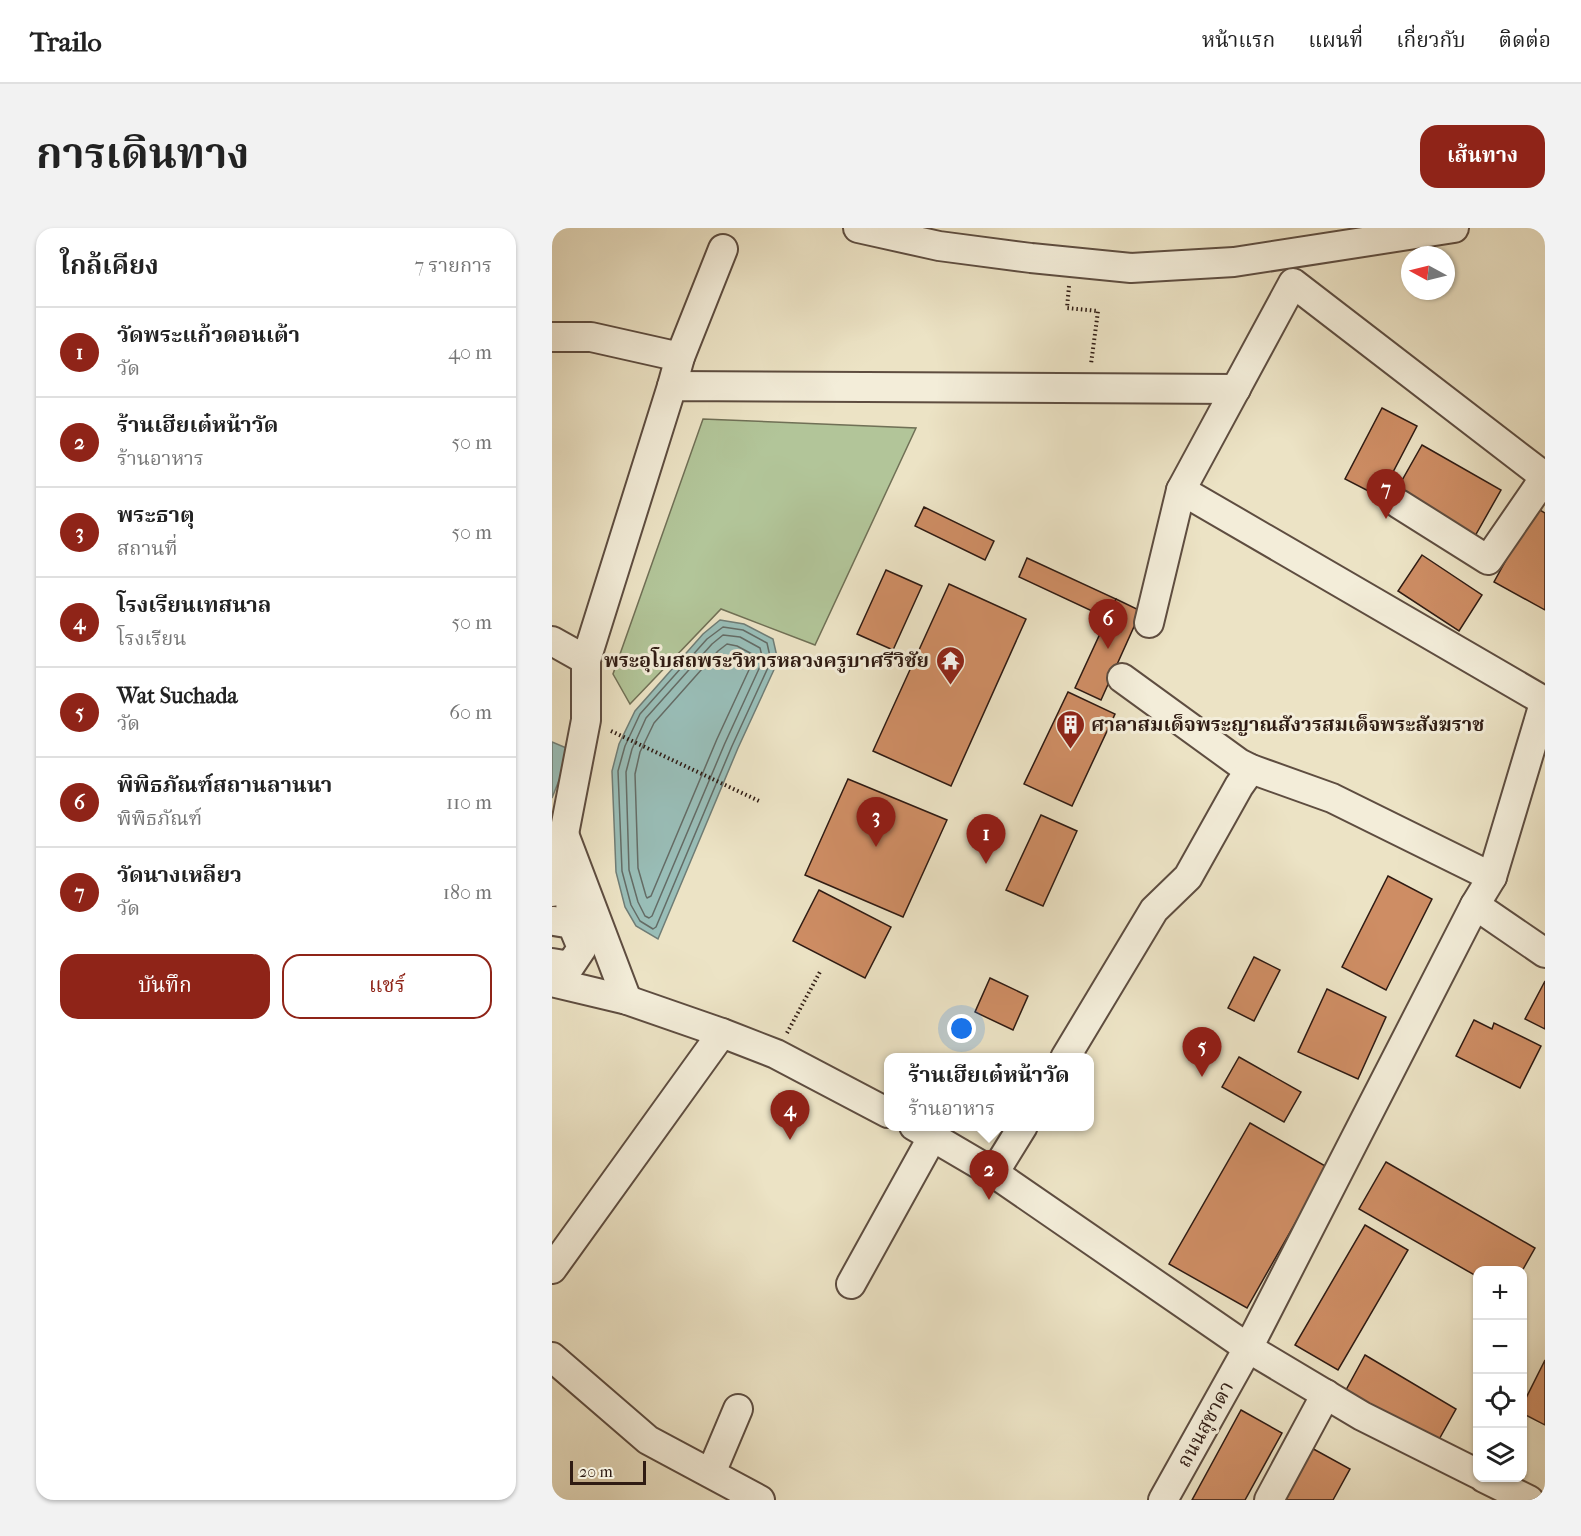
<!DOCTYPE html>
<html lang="th">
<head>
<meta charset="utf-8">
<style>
  body { margin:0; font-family:"IM FELL French Canon","Noto Serif Thai",serif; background:#f2f2f2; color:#222 }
  .controls { position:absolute; right:18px; bottom:18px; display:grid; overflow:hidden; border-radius:12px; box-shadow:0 2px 4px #0004 }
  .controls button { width:54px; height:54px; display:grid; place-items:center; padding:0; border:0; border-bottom:2px solid #e0e0e0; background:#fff; color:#222; font:30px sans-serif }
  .compass { position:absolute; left:849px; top:18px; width:54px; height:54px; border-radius:50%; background:#fff; box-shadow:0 2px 4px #0004; rotate:277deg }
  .scale { position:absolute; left:18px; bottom:15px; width:76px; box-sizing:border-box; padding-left:6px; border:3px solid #2f1b13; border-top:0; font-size:16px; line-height:21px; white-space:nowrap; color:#2f1b13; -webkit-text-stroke:4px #f3edd9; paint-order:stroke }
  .you { position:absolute; left:410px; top:801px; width:21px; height:21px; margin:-15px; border:4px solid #fff; border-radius:50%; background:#1a73e8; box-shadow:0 0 0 9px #1a73e833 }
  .badge { display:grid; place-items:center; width:39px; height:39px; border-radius:50%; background:#8f2418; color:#fff; font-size:20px; font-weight:700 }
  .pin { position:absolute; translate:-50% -50px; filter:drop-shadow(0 2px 3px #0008) }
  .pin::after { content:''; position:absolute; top:32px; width:21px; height:18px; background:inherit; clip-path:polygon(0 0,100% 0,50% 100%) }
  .popup { position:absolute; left:332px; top:825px; width:210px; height:78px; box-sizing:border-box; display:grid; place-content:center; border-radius:12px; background:#fff; filter:drop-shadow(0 2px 4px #0005); font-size:20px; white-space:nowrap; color:#767676 }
  .popup b { font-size:22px; color:#222 }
  .popup::after { content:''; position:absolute; left:50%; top:100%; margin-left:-12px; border:12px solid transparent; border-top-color:#fff }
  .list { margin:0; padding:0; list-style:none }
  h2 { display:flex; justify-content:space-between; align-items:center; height:78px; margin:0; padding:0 24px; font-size:26px }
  h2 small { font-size:20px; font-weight:400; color:#767676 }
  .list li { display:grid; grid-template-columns:39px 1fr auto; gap:18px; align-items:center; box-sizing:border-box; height:90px; padding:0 24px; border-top:2px solid #e0e0e0 }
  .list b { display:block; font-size:22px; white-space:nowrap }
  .list p { margin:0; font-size:20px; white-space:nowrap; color:#767676 }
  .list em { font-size:20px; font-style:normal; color:#767676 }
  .actions { display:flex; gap:12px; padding:18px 24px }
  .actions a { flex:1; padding:14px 0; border:2px solid #8f2418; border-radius:18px; text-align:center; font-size:21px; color:#8f2418 }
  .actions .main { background:#8f2418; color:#fff }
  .icon { flex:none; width:33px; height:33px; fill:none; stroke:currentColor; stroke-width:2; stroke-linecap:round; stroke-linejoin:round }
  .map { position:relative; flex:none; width:993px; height:1272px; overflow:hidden; border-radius:18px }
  header { display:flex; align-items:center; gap:36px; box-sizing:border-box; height:84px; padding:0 30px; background:#fff; border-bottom:2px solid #e0e0e0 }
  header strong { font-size:28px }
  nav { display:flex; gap:33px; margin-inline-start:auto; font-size:21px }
  .intro { display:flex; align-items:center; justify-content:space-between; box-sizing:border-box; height:144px; padding:0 36px }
  h1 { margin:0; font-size:42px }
  .button { padding:15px 27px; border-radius:18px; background:#8f2418; color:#fff; font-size:21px; font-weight:700 }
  main { display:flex; gap:36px; padding:0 36px }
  aside { flex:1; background:#fff; border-radius:18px; box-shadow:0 2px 4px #0004 }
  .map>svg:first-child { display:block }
  .green { fill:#b2c599; stroke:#707056; stroke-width:1.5 }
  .water { fill:#99beb8; stroke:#6f7d76; stroke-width:1.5 }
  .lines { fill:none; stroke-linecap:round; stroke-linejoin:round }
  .shore { stroke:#646c66; stroke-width:1.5 }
  .building { fill:#ce8d64; stroke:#2f1b13; stroke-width:1.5 }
  .minor-casing { stroke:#5e4d40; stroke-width:32 }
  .path { stroke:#2f1b13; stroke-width:4; stroke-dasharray:1.5 3; stroke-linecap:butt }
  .minor { stroke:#f3edd9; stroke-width:28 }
  .labels { text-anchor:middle; stroke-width:6; stroke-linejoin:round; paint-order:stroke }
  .poi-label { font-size:20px; font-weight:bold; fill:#2f1b13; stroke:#f3edd9; text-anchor:end }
  .street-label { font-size:20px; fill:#2f1b13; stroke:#f3edd9 }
</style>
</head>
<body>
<header>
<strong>Trailo</strong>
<nav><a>หน้าแรก</a><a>แผนที่</a><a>เกี่ยวกับ</a><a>ติดต่อ</a></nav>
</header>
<div class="intro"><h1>การเดินทาง</h1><a class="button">เส้นทาง</a></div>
<main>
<aside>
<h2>ใกล้เคียง<small>7 รายการ</small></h2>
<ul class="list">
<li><span class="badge">1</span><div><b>วัดพระแก้วดอนเต้า</b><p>วัด</p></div><em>40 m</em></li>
<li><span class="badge">2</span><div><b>ร้านเฮียเต๋หน้าวัด</b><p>ร้านอาหาร</p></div><em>50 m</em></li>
<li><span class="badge">3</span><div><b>พระธาตุ</b><p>สถานที่</p></div><em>50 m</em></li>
<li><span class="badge">4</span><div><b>โรงเรียนเทสนาล</b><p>โรงเรียน</p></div><em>50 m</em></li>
<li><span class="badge">5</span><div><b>Wat Suchada</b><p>วัด</p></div><em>60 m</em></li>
<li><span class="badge">6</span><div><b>พิพิธภัณฑ์สถานลานนา</b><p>พิพิธภัณฑ์</p></div><em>110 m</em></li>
<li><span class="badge">7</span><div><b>วัดนางเหลียว</b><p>วัด</p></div><em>180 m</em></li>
</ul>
<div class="actions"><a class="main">บันทึก</a><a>แชร์</a></div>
</aside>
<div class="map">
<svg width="993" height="1272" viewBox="0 0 993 1272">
  <rect width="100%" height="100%" fill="#ece3c5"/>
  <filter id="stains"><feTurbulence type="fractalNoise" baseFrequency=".00333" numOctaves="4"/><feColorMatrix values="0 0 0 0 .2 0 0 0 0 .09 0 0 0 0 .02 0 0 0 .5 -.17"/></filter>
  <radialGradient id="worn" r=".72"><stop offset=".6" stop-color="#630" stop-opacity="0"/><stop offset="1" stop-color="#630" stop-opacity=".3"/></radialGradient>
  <polygon class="green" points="151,191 364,200 263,417 169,381 78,476 61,446"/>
  <g class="water">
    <polygon points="168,392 192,396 221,411 226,433 186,520 106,711 84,698 73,679 64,644 60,543 67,516 83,483 151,406"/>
    <polygon points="0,514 19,522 0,570"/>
  </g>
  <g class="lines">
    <g class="shore">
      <polygon points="171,399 191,402 215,415 219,433 180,518 104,699 101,701 88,693 79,677 70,643 66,543 73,518 88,486 155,411"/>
      <polygon points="171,407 188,409 208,420 211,432 173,515 100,688 97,690 93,688 86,674 77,642 74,544 80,521 94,490 160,416"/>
      <polygon points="175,416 185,418 200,426 202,431 165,511 99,668 95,670 94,668 86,640 83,546 88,524 102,495 166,423"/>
    </g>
  </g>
  <g class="building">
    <polygon points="830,180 865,198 828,269 793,251"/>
    <polygon points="870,217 949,262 923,308 844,263"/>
    <polygon points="372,279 442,313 433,332 363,298"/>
    <polygon points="983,279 993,285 993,382 942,354"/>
    <polygon points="870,327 930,367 907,403 846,363"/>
    <polygon points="475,330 564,371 555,390 467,349"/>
    <polygon points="334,342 370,358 341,422 305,406"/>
    <polygon points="397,356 474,391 399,558 321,523"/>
    <polygon points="564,371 589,383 549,472 523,460"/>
    <polygon points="516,464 563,486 520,578 472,556"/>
    <polygon points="296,551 395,592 351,689 253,647"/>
    <polygon points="489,587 525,603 491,678 454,662"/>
    <polygon points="836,648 880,671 834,762 790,739"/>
    <polygon points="267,662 339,699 313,750 241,713"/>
    <polygon points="702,729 728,742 702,793 676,780"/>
    <polygon points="438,750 476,768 461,802 423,784"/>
    <polygon points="993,753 993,801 973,791"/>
    <polygon points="775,761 834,789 806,851 746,824"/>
    <polygon points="922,792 940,801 942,795 989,818 968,860 904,828"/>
    <polygon points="687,829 749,864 732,894 670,859"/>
    <polygon points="698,895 775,939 695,1080 617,1036"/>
    <polygon points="834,934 983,1020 970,1043 926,1042 926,1049 807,981"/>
    <polygon points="813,997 856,1022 786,1142 743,1117"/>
    <polygon points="813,1127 904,1181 885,1215 794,1162"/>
    <polygon points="993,1132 993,1197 970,1185 970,1178"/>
    <polygon points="689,1182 730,1205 693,1272 640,1272"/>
    <polygon points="756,1218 798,1241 781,1272 727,1272"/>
  </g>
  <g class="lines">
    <defs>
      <g id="minor">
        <polyline points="306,0 387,18 479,30 579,40 682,34 902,0"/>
        <polyline points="0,109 39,109 128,129"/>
        <polyline points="120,158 128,129 171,21"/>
        <polyline points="629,262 992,473"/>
        <polyline points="847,276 936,332 993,249"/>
        <polyline points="597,395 629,262 741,55 993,249"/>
        <polyline points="0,413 34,432"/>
        <polyline points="570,450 687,535 699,541 780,570 940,649"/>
        <polyline points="12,606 75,772"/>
        <polyline points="15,638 20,696"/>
        <polyline points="0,664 12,606 34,492 34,432 120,158 684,161"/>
        <polyline points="923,677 993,725"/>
        <polyline points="0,735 18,738 30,720 20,696 2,693"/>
        <polyline points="0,754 75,772 170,805 224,826 336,885"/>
        <polyline points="513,830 602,682 636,649 687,558 699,541"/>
        <polyline points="362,898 442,945 696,1120 810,1188 926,1246"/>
        <polyline points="442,945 471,898"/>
        <polyline points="0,1041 170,805"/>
        <polyline points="299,1056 381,908"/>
        <polyline points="0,1129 96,1212 208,1272"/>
        <polyline points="159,1245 186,1181"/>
        <polyline points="932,1250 977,1272"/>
        <polyline points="611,1272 696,1120 923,677 940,649 993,472"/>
        <polyline points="717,1272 774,1166"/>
      </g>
    </defs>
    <use href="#minor" class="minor-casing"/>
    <g class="path">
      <polyline points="517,58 515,80 546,83 539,136"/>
      <polyline points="59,503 207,573"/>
      <polyline points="235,805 269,742"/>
    </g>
    <use href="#minor" class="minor"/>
  </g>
  <defs>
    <symbol id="temple-pin" viewBox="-11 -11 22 30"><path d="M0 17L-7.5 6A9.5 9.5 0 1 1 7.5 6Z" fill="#8f2418" stroke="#f3edd9"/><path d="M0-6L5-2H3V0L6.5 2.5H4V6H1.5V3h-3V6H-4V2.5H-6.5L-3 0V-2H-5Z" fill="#fff"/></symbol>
    <symbol id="building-pin" viewBox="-11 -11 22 30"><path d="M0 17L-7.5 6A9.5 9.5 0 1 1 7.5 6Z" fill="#8f2418" stroke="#f3edd9"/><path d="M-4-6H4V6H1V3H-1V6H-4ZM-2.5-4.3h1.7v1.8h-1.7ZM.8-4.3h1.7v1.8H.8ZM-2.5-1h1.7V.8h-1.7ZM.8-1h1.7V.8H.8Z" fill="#fff"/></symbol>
  </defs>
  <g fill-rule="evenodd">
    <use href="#temple-pin" x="382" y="416" width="33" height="45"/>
    <use href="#building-pin" x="502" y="480" width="33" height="45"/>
  </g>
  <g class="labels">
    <g class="poi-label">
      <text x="377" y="439">พระอุโบสถพระวิหารหลวงครูบาศรีวิชัย</text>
      <text x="539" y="503" text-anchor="start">ศาลาสมเด็จพระญาณสังวรสมเด็จพระสังฆราช</text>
    </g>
    <g class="street-label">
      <text transform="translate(653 1196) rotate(-61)" y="7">ถนนสุชาดา</text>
    </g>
  </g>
  <rect width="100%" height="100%" filter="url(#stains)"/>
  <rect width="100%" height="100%" fill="url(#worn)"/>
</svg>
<div class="controls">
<button>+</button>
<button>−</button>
<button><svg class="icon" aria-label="locate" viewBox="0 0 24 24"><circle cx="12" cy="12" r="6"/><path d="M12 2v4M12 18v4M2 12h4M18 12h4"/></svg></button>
<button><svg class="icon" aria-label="layers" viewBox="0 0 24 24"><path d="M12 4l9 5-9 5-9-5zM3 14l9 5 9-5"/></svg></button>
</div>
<svg class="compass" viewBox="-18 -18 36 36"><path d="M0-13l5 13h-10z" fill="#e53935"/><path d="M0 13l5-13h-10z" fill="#767676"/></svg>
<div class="scale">20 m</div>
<div class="you"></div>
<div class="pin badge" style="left:434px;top:636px">1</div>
<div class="pin badge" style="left:437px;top:972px">2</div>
<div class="popup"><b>ร้านเฮียเต๋หน้าวัด</b>ร้านอาหาร</div>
<div class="pin badge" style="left:324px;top:619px">3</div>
<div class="pin badge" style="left:238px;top:912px">4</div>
<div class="pin badge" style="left:650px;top:849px">5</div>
<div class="pin badge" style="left:556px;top:421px">6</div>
<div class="pin badge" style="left:834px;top:291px">7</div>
</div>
</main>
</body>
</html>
